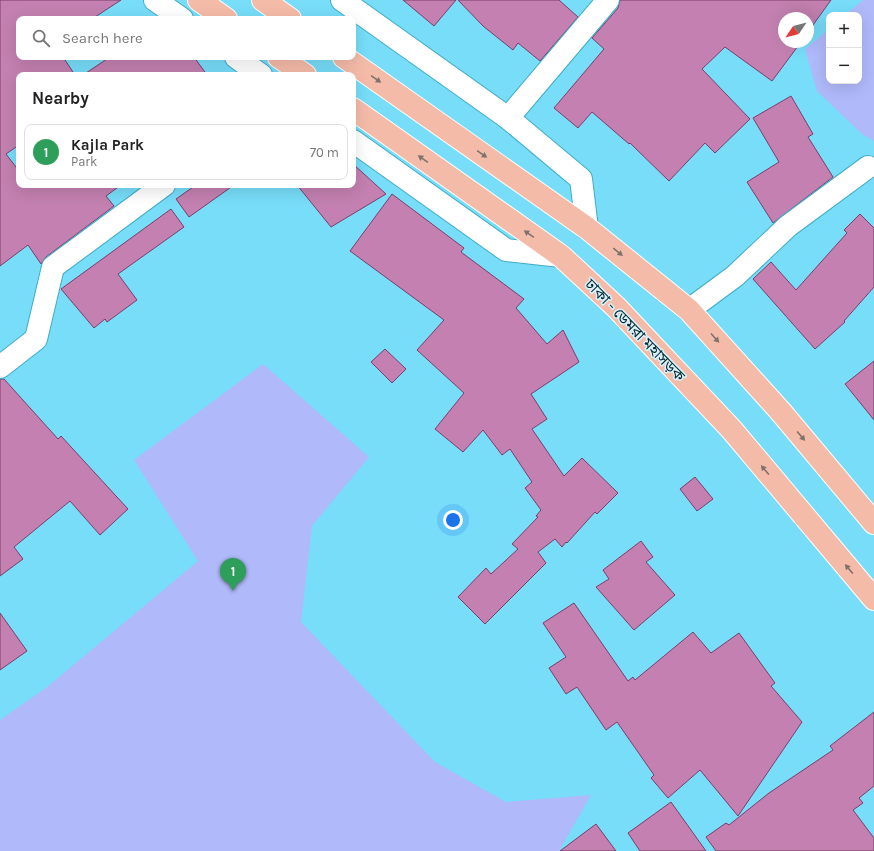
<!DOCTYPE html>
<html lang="en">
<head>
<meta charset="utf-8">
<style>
  body { margin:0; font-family:Karla,"Noto Sans Bengali",sans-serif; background:#f2f2f2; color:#222 }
  .controls { position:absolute; right:12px; top:12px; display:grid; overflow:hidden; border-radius:8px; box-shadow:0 4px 16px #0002 }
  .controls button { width:36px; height:36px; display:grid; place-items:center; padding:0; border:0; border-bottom:1px solid #e0e0e0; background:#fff; color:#222; font:20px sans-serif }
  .compass { position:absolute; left:778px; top:12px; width:36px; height:36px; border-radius:50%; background:#fff; box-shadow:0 4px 16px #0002; rotate:235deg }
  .you { position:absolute; left:453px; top:520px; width:14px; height:14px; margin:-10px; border:3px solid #fff; border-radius:50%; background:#1a73e8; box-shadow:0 0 0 6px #1a73e833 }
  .badge { display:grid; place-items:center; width:26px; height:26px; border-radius:50%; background:#c9420d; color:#fff; font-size:13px; font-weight:700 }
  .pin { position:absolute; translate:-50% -33px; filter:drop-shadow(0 1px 2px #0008) }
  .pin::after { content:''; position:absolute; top:21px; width:14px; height:12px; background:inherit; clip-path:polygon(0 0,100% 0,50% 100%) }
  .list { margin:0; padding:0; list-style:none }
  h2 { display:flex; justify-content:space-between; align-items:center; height:52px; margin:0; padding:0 16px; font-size:17px }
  h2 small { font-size:13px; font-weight:400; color:#767676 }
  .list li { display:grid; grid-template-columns:26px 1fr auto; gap:12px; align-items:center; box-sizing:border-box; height:56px; margin:0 8px 8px; padding:0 8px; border:1px solid #e0e0e0; border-radius:8px }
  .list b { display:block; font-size:15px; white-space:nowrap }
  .list p { margin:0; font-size:13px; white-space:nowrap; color:#767676 }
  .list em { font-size:13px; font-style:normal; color:#767676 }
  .icon { flex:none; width:22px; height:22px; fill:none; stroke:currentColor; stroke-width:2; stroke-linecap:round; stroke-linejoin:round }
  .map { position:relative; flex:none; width:874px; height:851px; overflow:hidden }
  .search { position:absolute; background:#fff; box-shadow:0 4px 16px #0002; left:16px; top:16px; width:340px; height:44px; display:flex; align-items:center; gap:10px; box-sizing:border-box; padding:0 14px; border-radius:8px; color:#767676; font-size:15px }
  .panel { position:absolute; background:#fff; box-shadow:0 4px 16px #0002; left:16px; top:72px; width:340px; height:116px; border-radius:8px }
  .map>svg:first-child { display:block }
  .green { fill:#b0b9fa }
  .building { fill:#c380b0; stroke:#7b3e6b }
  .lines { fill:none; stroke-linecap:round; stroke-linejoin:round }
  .minor-casing { stroke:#42acc7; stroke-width:24 }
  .primary-casing { stroke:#fff; stroke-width:24 }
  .minor { stroke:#fff; stroke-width:22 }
  .primary { stroke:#f5bba9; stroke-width:22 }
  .oneway { fill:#7e726d }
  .labels { text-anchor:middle; stroke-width:3; stroke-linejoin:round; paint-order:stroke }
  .street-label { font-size:15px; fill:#062831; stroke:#d7f2fb }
</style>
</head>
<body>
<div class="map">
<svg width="874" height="851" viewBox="0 0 874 851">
  <rect width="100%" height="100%" fill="#77ddf9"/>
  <g class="green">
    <polygon points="863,0 874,0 874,141 862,134 817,91 805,49 829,29 829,81 859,81 859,15 845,15"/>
    <polygon points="263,364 369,457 312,526 301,622 435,762 506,802 591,795 559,851 0,851 0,720 47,687 198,561 134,460"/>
  </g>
  <g class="building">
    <polygon points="0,0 121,0 92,19 19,19 19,57 63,57 75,75 19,75 19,145 6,154 19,171 19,185 121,185 106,196 114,206 46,257 41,264 28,245 0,266"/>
    <polygon points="403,0 456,0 434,26"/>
    <polygon points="458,0 559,0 578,17 540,61 518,43 513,50 483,26"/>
    <polygon points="620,0 831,0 808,32 808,18 784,18 784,42 801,42 772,81 725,47 702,69 750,119 715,153 705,143 669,181 630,143 629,144 592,112 578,128 554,108 604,49 592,38 618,8"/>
    <polygon points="110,57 194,57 207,75 83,75"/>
    <polygon points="791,96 813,134 808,137 833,177 773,223 747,182 779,162 753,118"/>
    <polygon points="353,164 386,194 331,227 297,185 353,185"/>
    <polygon points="196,185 234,185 189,217 176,199"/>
    <polygon points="392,194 464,248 461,252 524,299 516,308 547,344 563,330 579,362 531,394 547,419 532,429 564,476 582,458 618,493 597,514 595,512 567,543 566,542 562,547 555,539 538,552 546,563 485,624 458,597 486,568 491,574 518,549 512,544 538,517 536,516 541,510 525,488 532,482 510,449 502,455 483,430 463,452 435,429 464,393 417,350 444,320 350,251"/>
    <polygon points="171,209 184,227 118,274 137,300 107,322 105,319 94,328 61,289"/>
    <polygon points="860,214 874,228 874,287 844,321 845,322 815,349 753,279 771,262 796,290 847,233 844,230"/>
    <polygon points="385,349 406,369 392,383 371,362"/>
    <polygon points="874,361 874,420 845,384"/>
    <polygon points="0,379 4,379 58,439 61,436 128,509 100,535 70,501 14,547 23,559 0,576"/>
    <polygon points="695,477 713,499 697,511 680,489"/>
    <polygon points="641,541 653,557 646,562 675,595 634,630 596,587 609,579 603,570"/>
    <polygon points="574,603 628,681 633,677 635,680 693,632 711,653 739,633 775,683 771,686 802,722 738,816 700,770 668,798 651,778 654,775 617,722 606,730 577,687 566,694 549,668 566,657 543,623"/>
    <polygon points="0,613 27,651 0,670"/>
    <polygon points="874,712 874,786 859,798 863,803 853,810 874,838 874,851 716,851 706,837 726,823 729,825 769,793 833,750 830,746"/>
    <polygon points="671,802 706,851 640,851 628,833"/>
    <polygon points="596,824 616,851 560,851"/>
  </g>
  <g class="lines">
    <defs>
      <g id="minor">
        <polyline points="155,0 182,19"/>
        <polyline points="342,0 508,118 581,179 587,228"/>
        <polyline points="236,57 261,75"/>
        <polyline points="508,118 608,0"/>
        <polyline points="353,141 506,250 561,256"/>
        <polyline points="689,310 735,276 788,226 868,167"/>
        <polyline points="0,367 36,339 53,267 164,185"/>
      </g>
      <g id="primary">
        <polyline points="199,0 226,19"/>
        <polyline points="263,0 290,19"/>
        <polyline points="279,57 305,75"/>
        <polyline points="344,57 587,228 689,310 781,412 874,523"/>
        <polyline points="353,109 561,256 616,307 732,430 874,599"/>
      </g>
    </defs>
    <use href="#minor" class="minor-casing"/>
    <use href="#primary" class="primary-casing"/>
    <use href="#minor" class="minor"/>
    <use href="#primary" class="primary"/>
  </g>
  <defs><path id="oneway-solid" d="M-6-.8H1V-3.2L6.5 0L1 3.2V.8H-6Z"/></defs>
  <g class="oneway">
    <use href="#oneway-solid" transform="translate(376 79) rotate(35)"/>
    <use href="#oneway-solid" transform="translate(482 154) rotate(35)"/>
    <use href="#oneway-solid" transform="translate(423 159) rotate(-145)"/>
    <use href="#oneway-solid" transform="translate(529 234) rotate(-145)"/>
    <use href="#oneway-solid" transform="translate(618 252) rotate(39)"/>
    <use href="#oneway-solid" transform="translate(715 338) rotate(48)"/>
    <use href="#oneway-solid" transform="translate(801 436) rotate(50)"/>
    <use href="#oneway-solid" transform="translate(765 470) rotate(-130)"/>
    <use href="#oneway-solid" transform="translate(849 569) rotate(-130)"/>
  </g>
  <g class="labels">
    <g class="street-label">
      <text transform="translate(635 330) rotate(46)" y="5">ঢাকা - ডেমরা মহাসড়ক</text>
    </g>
  </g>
</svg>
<div class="controls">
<button>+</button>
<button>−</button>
</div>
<svg class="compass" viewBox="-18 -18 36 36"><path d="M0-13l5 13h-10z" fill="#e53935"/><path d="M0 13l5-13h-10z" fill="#767676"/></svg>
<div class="you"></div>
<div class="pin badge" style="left:233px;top:591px;background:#2e9e5b">1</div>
<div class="search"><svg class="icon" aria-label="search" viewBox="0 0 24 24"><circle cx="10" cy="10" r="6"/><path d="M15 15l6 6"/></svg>Search here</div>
<section class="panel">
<h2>Nearby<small></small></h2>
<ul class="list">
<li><span class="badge" style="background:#2e9e5b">1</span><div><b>Kajla Park</b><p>Park</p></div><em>70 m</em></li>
</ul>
</section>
</div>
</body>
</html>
